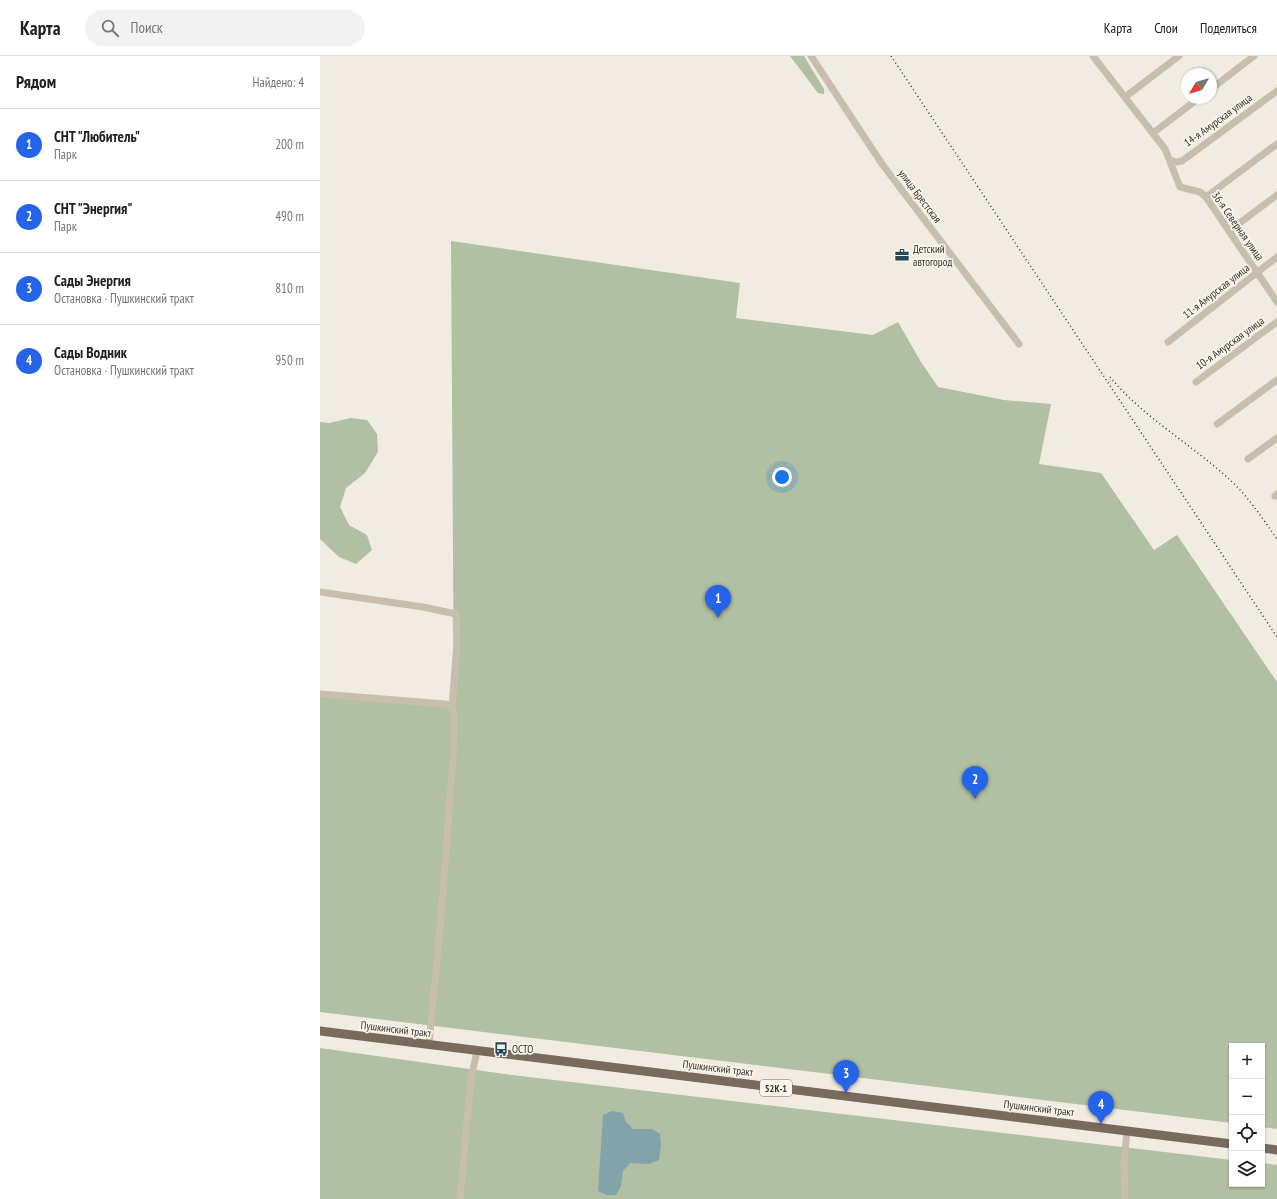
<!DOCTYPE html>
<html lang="ru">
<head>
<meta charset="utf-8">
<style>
  body { margin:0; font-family:"PT Sans Narrow",sans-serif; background:#f2f2f2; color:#202124 }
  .controls { position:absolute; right:12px; bottom:12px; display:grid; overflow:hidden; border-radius:0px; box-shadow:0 1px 3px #0004 }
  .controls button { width:36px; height:36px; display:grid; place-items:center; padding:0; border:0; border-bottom:1px solid #e0e0e0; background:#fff; color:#202124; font:20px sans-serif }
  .compass { position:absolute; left:861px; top:12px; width:36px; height:36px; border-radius:50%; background:#fff; box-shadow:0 1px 3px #0004; rotate:232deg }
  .you { position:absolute; left:462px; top:421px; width:14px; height:14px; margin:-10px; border:3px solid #fff; border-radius:50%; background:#1a73e8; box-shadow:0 0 0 6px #1a73e833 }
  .badge { display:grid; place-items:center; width:26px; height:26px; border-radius:50%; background:#2563eb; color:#fff; font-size:13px; font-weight:700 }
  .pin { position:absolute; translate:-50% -33px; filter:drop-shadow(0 1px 2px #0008) }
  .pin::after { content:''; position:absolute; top:21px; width:14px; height:12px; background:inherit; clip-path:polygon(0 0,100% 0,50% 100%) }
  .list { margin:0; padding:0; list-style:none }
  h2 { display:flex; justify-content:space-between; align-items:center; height:52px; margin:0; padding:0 16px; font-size:17px }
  h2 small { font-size:13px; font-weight:400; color:#757577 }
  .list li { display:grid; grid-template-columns:26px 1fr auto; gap:12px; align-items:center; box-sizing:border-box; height:72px; padding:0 16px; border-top:1px solid #e0e0e0 }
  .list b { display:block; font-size:15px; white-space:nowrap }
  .list p { margin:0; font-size:13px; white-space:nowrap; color:#757577 }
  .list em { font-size:13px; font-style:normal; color:#757577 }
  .icon { flex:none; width:22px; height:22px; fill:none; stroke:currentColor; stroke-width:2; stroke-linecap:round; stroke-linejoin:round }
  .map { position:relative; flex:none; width:957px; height:1143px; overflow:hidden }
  header { display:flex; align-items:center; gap:24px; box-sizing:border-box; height:56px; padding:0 20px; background:#fff; border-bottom:1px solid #e0e0e0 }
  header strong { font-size:19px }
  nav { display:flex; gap:22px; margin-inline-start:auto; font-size:14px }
  .search { width:280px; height:36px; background:#f2f2f2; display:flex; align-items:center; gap:10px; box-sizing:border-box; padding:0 14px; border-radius:22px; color:#757577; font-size:15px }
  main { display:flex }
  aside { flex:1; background:#fff }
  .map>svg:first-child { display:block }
  .green { fill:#b1bfa2 }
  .water { fill:#83a3ab }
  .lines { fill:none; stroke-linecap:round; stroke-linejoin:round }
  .minor { stroke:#c8beae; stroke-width:7 }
  .major { stroke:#786b5e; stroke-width:9 }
  .rail { stroke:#38312b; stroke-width:1.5; stroke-dasharray:1 3; stroke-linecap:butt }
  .labels { text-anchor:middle; stroke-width:3.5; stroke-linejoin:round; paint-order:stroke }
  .shield { fill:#f9f5ed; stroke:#726c65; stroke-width:1 }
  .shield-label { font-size:10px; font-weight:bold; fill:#38312b }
  .street-label { font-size:11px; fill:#38312b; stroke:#f9f5ed }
  .poi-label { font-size:11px; fill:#38312b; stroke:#f9f5ed; text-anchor:start }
</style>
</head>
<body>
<header>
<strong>Карта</strong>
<div class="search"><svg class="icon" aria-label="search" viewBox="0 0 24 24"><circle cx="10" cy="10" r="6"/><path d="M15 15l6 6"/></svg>Поиск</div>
<nav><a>Карта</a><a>Слои</a><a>Поделиться</a></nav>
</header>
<main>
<aside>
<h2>Рядом<small>Найдено: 4</small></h2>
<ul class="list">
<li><span class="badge">1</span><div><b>СНТ &quot;Любитель&quot;</b><p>Парк</p></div><em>200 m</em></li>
<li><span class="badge">2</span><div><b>СНТ &quot;Энергия&quot;</b><p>Парк</p></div><em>490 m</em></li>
<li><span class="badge">3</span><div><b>Сады Энергия</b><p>Остановка · Пушкинский тракт</p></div><em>810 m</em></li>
<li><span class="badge">4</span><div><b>Сады Водник</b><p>Остановка · Пушкинский тракт</p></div><em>950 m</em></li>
</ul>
</aside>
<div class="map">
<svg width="957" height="1143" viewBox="0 0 957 1143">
  <rect width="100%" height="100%" fill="#f1ece1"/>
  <g class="green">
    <polygon points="470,0 484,0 504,33 504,38 498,37"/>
    <polygon points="131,185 420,227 416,262 553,279 578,266 601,306 618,331 684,344 731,348 719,408 781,417 834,494 857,479 957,626 957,1073 942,1071 942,990 912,990 912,1067 0,956 0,639 134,651"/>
    <polygon points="31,362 47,364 57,378 58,396 45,417 26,432 20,451 29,469 47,479 52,494 36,508 19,501 0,483 0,366 9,367"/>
    <polygon points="0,992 192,1019 912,1104 912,1128 942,1128 942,1107 957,1109 957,1143 0,1143"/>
  </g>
  <polygon class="water" points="292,1055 303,1057 306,1066 313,1073 332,1073 340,1078 341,1090 339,1104 329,1108 310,1107 303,1115 301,1130 296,1139 287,1139 278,1135 283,1059"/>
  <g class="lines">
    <g class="minor">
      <polyline points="491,0 562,108 699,288"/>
      <polyline points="773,0 845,93 860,131 880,136 886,141 957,246"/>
      <polyline points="891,33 934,0"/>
      <polyline points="805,41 859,0"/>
      <polyline points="833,77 879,42"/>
      <polyline points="850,104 856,106 862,105 957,35"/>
      <polyline points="886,141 957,88"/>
      <polyline points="909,175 957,139"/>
      <polyline points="848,286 957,201"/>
      <polyline points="876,326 957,266"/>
      <polyline points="897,368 957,324"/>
      <polyline points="928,403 957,382"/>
      <polyline points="955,440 957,438"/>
      <polyline points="0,536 103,551 136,558 137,586 132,652"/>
      <polyline points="0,638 126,648 132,652 134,658 133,703 122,849 109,989"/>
      <polyline points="140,1143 151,1023 157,995"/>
      <polyline points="805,1143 804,1107 807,1075"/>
    </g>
    <g class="major">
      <polyline points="0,975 912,1088"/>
      <polyline points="942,1092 957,1094"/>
    </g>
    <g class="rail">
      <polyline points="571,0 957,581"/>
      <path d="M790 321C823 361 871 388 909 423 928 440 942 462 957 483"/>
    </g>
  </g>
  <defs>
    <symbol id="office-bare" viewBox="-9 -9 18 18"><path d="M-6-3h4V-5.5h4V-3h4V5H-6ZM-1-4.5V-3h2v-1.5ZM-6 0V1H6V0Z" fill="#254a55" stroke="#f9f5ed" stroke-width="2.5" paint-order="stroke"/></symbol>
    <symbol id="bus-bare" viewBox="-9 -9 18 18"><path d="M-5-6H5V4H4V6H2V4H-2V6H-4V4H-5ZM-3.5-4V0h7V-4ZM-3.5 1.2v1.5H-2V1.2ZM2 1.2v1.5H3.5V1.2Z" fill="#254a55" stroke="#f9f5ed" stroke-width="2.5" paint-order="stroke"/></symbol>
  </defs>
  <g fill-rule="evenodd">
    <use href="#office-bare" x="572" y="189" width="20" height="20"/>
    <use href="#bus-bare" x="171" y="983" width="20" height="20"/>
  </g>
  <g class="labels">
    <rect class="shield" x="440" y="1024" width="32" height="16" rx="3"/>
    <g class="shield-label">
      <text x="456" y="1036">52К-1</text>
    </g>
    <g class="street-label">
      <text transform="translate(898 64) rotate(-36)" y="4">14-я Амурская улица</text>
      <text transform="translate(600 140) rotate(53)" y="4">улица Брестская</text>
      <text transform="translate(918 170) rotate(55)" y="4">36-я Северная улица</text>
      <text transform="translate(896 235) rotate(-38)" y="4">11-я Амурская улица</text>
      <text transform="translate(910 287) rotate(-36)" y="4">10-я Амурская улица</text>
      <text transform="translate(76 973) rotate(7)" y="4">Пушкинский тракт</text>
      <text transform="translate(398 1012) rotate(7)" y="4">Пушкинский тракт</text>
      <text transform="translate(719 1052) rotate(7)" y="4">Пушкинский тракт</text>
    </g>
    <g class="poi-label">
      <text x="593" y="197">Детский<tspan x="593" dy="13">автогород</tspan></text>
      <text x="192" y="997">ОСТО</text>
    </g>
  </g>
</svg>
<div class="controls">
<button>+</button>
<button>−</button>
<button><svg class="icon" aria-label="locate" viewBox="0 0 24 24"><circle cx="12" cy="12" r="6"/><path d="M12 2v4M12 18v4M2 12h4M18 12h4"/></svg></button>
<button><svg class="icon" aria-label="layers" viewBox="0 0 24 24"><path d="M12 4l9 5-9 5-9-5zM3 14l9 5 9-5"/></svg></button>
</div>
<svg class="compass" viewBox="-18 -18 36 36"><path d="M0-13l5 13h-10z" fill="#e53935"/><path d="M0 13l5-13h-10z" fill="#757577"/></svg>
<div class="you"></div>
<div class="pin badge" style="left:398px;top:562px">1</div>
<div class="pin badge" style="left:655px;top:743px">2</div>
<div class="pin badge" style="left:526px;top:1037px">3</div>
<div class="pin badge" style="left:781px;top:1068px">4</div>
</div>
</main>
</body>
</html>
